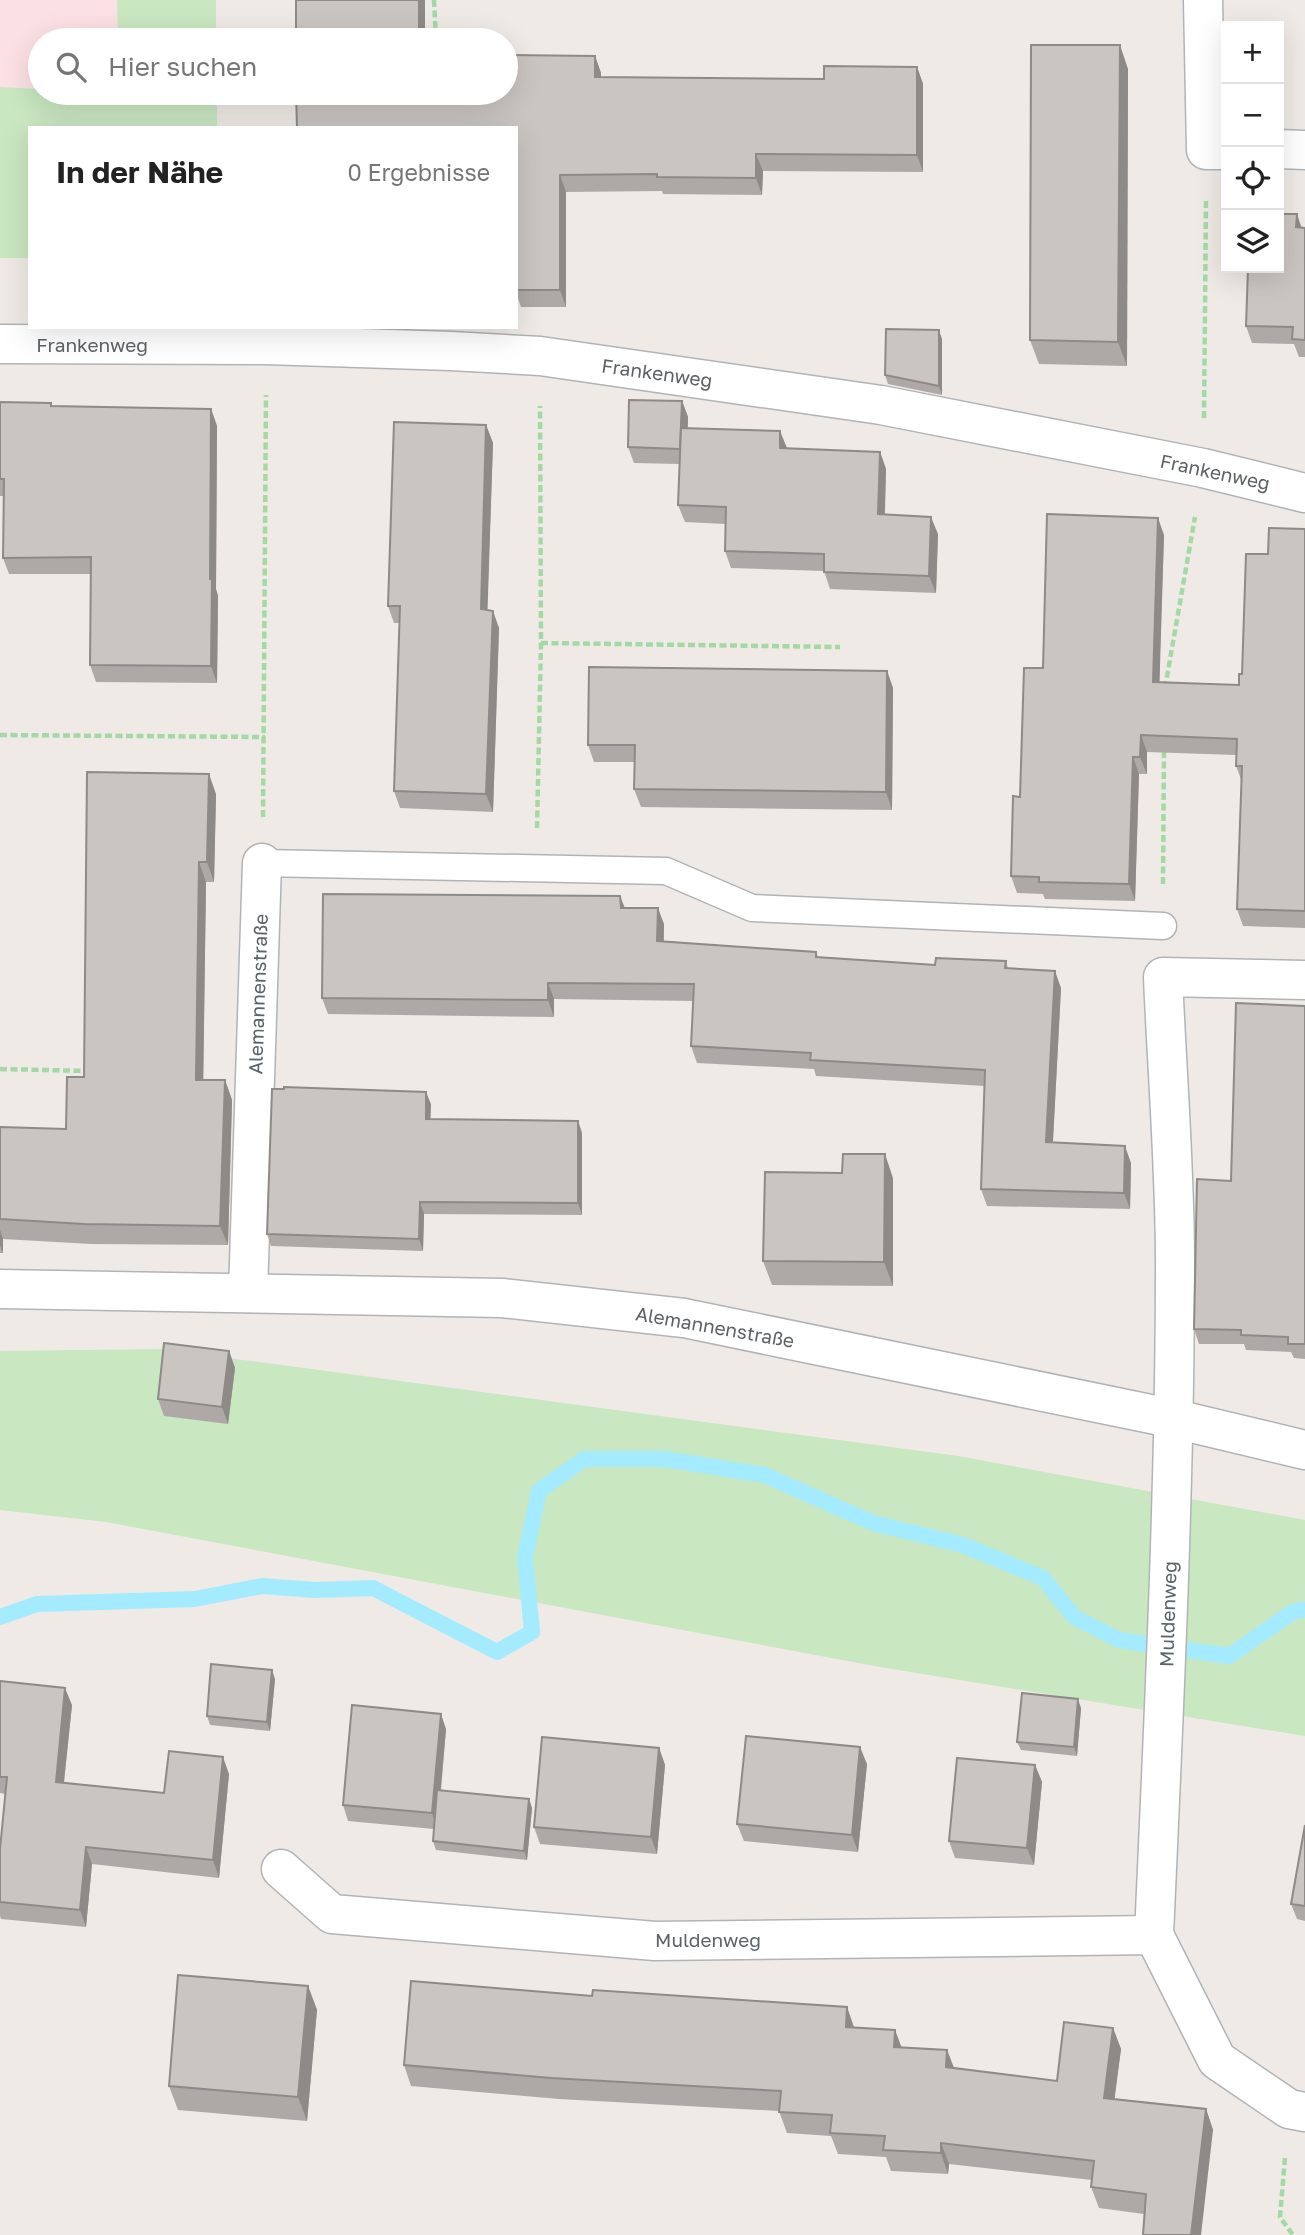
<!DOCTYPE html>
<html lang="de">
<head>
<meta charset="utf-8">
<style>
  body { margin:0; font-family:"Golos Text",sans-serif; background:#f6f6f6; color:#222 }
  .controls { position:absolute; right:21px; top:21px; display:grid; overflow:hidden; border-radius:0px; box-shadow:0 7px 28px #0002 }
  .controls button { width:63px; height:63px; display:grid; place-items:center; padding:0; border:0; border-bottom:2px solid #e0e0e0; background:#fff; color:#222; font:35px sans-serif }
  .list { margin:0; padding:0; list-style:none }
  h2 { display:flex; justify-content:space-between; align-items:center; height:91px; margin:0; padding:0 28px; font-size:30px }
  h2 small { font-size:23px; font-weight:400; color:#767676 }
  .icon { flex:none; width:38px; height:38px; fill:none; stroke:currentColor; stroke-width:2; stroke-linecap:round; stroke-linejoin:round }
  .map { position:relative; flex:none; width:1305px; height:2235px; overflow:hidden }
  .search { position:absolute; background:#fff; box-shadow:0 7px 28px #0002; left:28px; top:28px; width:490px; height:77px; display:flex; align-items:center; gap:18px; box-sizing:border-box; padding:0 24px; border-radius:38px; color:#767676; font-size:26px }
  .panel { position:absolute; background:#fff; box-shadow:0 7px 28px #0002; left:28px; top:126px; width:490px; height:203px; border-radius:0px }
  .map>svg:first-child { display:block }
  .medical { fill:#fce1e4 }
  .green { fill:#c9e7c1 }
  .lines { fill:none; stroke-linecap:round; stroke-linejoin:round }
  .stream { stroke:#a4ebff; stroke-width:16 }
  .lane-casing { stroke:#b0b4b7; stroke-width:29 }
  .street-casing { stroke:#b0b4b7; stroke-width:41 }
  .path { stroke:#a4d9a6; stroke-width:4.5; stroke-dasharray:7 3.5; stroke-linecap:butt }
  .lane { stroke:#fff; stroke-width:26 }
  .street { stroke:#fff; stroke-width:38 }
  .wall { fill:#aea9a6 }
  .shaded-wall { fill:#8d8a87 }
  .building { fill:#cac5c1; stroke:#8d8a87; stroke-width:2 }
  .labels { text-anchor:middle; stroke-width:5; stroke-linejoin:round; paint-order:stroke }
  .street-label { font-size:19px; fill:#5c6265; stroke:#fff }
</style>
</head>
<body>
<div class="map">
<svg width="1305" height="2235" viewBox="0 0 1305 2235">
  <rect width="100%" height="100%" fill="#efeae5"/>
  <polygon class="medical" points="0,0 117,0 118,40 40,40 40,89 0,87"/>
  <g class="green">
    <polygon points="117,0 216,0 216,40 118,40"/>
    <polygon points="0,87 40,89 40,93 217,93 217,128 30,128 30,258 0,258"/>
    <polygon points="162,1349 958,1456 1305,1520 1305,1736 880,1667 106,1522 0,1510 0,1351"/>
  </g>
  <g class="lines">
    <polyline class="stream" points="0,1617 37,1604 195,1599 262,1586 316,1590 373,1588 497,1652 532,1632 525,1557 539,1491 584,1459 665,1459 765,1475 873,1523 963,1545 1043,1578 1074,1617 1119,1640 1229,1656 1293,1612 1305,1609"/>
    <defs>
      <polyline id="lane" points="262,863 666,871 752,908 1163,926"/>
      <g id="street">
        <polyline points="1203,0 1206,150 1226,150"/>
        <polyline points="1279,149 1305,150"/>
        <polyline points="0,344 266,345 451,351 540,356 881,405 1203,468 1305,493"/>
        <polyline points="0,1289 502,1298 684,1318 1175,1419 1305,1450"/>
        <polyline points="248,1293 262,863"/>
        <polyline points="281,1869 332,1914 655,1941 1154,1935 1217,2060 1289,2109 1305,2112"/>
        <path d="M1154 1935C1164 1711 1175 1487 1175 1263 1175 1168 1167 1072 1163 977L1305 980"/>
      </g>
    </defs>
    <use href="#lane" class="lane-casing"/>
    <use href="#street" class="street-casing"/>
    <g class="path">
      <polyline points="434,0 436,40"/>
      <polyline points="1204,418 1206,200"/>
      <polyline points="541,643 840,647"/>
      <polyline points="1165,688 1195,517"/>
      <polyline points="0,735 265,737"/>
      <polyline points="263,817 266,395"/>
      <polyline points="537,828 541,643 540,406"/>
      <polyline points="1163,884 1164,749"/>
      <polyline points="0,1069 90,1071"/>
      <polyline points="1285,2158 1280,2217 1293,2235"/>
    </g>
    <use href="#lane" class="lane"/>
    <use href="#street" class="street"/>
  </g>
  <g class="wall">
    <polygon points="595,56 601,73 601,77 824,79 917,67 923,84 923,172 763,171 762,195 663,194 662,191 566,192 566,307 521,307 516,293 516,128"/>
    <polygon points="1128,69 1127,366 1039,364 1030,340"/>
    <polygon points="1302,228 1305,228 1305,357 1299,357 1294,344 1252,343 1246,326"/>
    <polygon points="942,339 942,395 888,384 885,375"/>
    <polygon points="682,401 688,417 688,428 787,448 880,452 886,469 885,515 938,534 936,593 830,589 824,571 731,568 725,551 725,524 685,522 678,505 680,464 634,463 628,447"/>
    <polygon points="0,402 51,403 52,406 211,409 217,426 216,589 218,596 217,683 96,682 90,665 91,574 9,574 3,558 4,496 0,496"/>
    <polygon points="486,425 493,443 487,610 499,628 493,812 400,808 394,791 399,623 394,623 388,606"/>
    <polygon points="1305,529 1305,928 1243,926 1237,909 1242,782 1236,766 1236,755 1147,752 1147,774 1139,774 1135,901 1045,899 1043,894 1017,893 1011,876 1020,797 1043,668 1164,535 1159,682 1239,685 1268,554"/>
    <polygon points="887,671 893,688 892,810 641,807 634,789 635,762 594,762 588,745"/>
    <polygon points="216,794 214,882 206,882 203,1080 225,1080 232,1100 228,1245 91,1244 3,1239 3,1253 0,1253 0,1127 66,1129"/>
    <polygon points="620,896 625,908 664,924 664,941 816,952 818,957 935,965 1006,961 1008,968 1061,988 1053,1142 1131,1163 1130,1209 987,1206 981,1189 985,1086 816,1076 814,1069 697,1063 691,1046 694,1001 554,999 554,1017 328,1014 322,998"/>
    <polygon points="1305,1006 1305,1359 1294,1358 1291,1352 1246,1350 1244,1344 1199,1344 1194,1329 1231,1181"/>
    <polygon points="431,1104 430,1119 578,1121 582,1133 582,1215 424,1214 423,1251 271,1246 267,1234"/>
    <polygon points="893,1178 893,1286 772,1285 763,1261"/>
    <polygon points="229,1351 235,1368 228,1424 164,1416 158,1399"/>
    <polygon points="275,1679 270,1731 210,1725 207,1716"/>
    <polygon points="0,1681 72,1705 64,1783 164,1793 229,1774 219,1878 92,1864 86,1927 1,1919 0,1916 0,1849 5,1794 0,1793"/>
    <polygon points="1081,1708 1077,1756 1021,1750 1017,1742"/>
    <polygon points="446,1729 441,1791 529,1799 532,1808 527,1860 436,1850 433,1841 434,1829 348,1821 343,1805"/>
    <polygon points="659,1748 665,1765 657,1854 540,1844 534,1827"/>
    <polygon points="867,1764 858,1852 744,1841 737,1824"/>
    <polygon points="1035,1765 1042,1782 1034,1865 955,1858 949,1841"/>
    <polygon points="1305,1825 1305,1921 1297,1919 1291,1904"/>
    <polygon points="308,1986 317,2010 307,2121 178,2110 169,2086"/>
    <polygon points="592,1996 847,2007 854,2027 901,2048 947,2050 954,2068 1057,2081 1113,2028 1121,2049 1114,2099 1206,2109 1213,2130 1144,2214 1099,2208 1091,2187 1092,2180 949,2164 948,2174 891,2171 886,2157 838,2154 831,2136 787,2133 779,2111 559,2099 411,2086 404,2065"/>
  </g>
  <g class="shaded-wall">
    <rect x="419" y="0" width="6" height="40"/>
    <polygon points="1120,45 1128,69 1127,366 1118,342"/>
    <polygon points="595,56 601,73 601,94 595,77"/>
    <polygon points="917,67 923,84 923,172 917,155"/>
    <polygon points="756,154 763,171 762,195 756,178"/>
    <polygon points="560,175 566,192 566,307 560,290"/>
    <polygon points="1297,214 1303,232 1296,227"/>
    <polygon points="939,330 942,339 942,395 939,386"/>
    <polygon points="682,401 688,417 686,465 680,449"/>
    <polygon points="211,409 217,426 216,589 218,596 217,683 211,666 210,579"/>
    <polygon points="486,425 493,443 487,626 481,609"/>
    <polygon points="780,431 787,448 780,448"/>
    <polygon points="880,452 886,469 884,532 878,514"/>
    <polygon points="931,517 938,534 936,593 929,576"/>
    <polygon points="1158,518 1164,535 1159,699 1153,682"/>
    <polygon points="493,611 499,628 493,812 486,794"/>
    <polygon points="887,671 893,688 892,810 886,792"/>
    <polygon points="1141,735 1147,752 1147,774 1140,757"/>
    <polygon points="1133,757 1139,774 1135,901 1129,884"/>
    <polygon points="209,774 216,794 214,882 207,862"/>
    <polygon points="199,862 206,882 203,1100 196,1080"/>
    <polygon points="620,896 626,912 621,908"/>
    <polygon points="658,908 664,924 663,957 657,941"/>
    <polygon points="1055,971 1061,988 1052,1158 1046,1142"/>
    <polygon points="548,983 554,999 554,1017 548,1000"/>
    <polygon points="225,1080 232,1100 228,1245 220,1226"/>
    <polygon points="426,1092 431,1104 430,1131 426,1119"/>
    <polygon points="578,1121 582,1133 582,1215 578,1203"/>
    <polygon points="1125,1146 1131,1163 1130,1209 1124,1193"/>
    <polygon points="885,1154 893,1178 893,1286 884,1262"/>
    <polygon points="420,1202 424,1214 423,1251 419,1239"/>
    <polygon points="0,1230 3,1239 3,1253 0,1245"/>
    <polygon points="229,1351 235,1368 228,1424 222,1407"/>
    <polygon points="272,1670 275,1679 270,1731 267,1722"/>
    <polygon points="65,1688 72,1705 62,1799 56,1782"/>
    <polygon points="1078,1699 1081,1708 1077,1756 1074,1747"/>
    <polygon points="441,1714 446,1729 437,1829 432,1813"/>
    <polygon points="860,1747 867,1764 858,1852 852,1835"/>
    <polygon points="659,1748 665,1765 657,1854 651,1837"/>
    <polygon points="223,1757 229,1774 219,1878 213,1860"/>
    <polygon points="1035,1765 1042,1782 1034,1865 1027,1848"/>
    <polygon points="529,1799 532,1808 527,1860 524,1851"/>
    <polygon points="86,1847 92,1864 86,1927 80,1910"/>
    <polygon points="308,1986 317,2010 307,2121 298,2097"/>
    <polygon points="847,2007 854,2028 846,2027"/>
    <polygon points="1113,2028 1121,2049 1112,2119 1104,2098"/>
    <polygon points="895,2030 903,2051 894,2047"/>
    <polygon points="947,2050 955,2071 946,2067"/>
    <polygon points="1206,2109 1213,2130 1201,2235 1191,2235"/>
    <polygon points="941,2143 949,2164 948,2174 941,2153"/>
  </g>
  <g class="building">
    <rect x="296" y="0" width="123" height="40"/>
    <polygon points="1031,45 1120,45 1118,342 1030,340"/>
    <polygon points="506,55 595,56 595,77 824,79 824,66 917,67 917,155 756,154 756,178 657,177 657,174 560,175 560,290 516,290 516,128 297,128 296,93 506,93"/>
    <polygon points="1279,214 1297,214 1296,227 1305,228 1305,340 1292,339 1293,327 1246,326 1248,268 1279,268"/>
    <polygon points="886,329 939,330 939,386 885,375"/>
    <polygon points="629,400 682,401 680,449 628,447"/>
    <polygon points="0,402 51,403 51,406 211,409 210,579 212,579 211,666 90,665 91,557 3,558 4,479 0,479"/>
    <polygon points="394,422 486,425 481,609 493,611 486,794 394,791 400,606 388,606"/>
    <polygon points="681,428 780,431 780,448 880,452 878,514 931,517 929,576 824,572 824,554 725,551 726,507 678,505"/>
    <polygon points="1047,514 1158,518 1153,682 1239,685 1239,674 1242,674 1246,554 1268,554 1269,528 1305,529 1305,911 1237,909 1242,766 1236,766 1237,739 1141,735 1140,757 1133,757 1129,884 1039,882 1039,877 1011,876 1013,796 1020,797 1024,668 1043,668"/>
    <polygon points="589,667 887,671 886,792 634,789 635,745 588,745"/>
    <polygon points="87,772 209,774 207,862 199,862 196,1080 225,1080 220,1226 84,1224 0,1219 0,1127 66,1129 67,1077 84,1077"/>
    <polygon points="323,894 620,896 621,908 658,908 657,941 816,952 816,957 935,965 936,958 1006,961 1005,968 1055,971 1046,1142 1125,1146 1124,1193 981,1189 985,1070 810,1060 811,1053 691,1046 694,984 548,983 548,1000 322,998"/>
    <polygon points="1236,1003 1305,1006 1305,1344 1288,1344 1288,1337 1241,1335 1241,1330 1194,1329 1197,1179 1231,1181"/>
    <polygon points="284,1087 426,1092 426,1119 578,1121 578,1203 420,1202 419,1239 267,1234 272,1089 284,1089"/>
    <polygon points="843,1154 885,1154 884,1262 763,1261 765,1172 842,1173"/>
    <polygon points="164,1343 229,1351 222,1407 158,1399"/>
    <polygon points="211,1664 272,1670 267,1722 207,1716"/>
    <polygon points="0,1681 65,1688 56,1782 164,1793 169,1751 223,1757 213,1860 86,1847 80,1910 0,1902 0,1849 7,1777 0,1777"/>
    <polygon points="1022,1693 1078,1699 1074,1747 1017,1742"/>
    <polygon points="352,1705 441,1714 432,1813 343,1805"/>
    <polygon points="746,1736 860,1747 852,1835 737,1824"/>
    <polygon points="542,1737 659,1748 651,1837 534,1827"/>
    <polygon points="957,1758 1035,1765 1027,1848 949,1841"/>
    <polygon points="437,1790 529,1799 524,1851 433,1841"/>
    <polygon points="1305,1825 1305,1906 1291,1904"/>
    <polygon points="178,1975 308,1986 298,2097 169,2086"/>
    <polygon points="411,1981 592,1996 593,1990 847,2007 846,2027 895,2030 894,2047 947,2050 946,2067 1057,2081 1064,2022 1113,2028 1104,2098 1206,2109 1191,2235 1143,2235 1146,2194 1091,2187 1094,2161 941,2143 941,2153 883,2150 885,2136 830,2133 832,2115 779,2112 781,2091 551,2078 404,2065"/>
  </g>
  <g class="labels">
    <g class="street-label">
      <text x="92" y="352">Frankenweg</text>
      <text transform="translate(657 373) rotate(8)" y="7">Frankenweg</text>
      <text transform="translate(1215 472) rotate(12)" y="7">Frankenweg</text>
      <text transform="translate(258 994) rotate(-88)" y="7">Alemannenstraße</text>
      <text transform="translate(715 1327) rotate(10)" y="7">Alemannenstraße</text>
      <text transform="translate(1168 1614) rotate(-88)" y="7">Muldenweg</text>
      <text x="708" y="1947">Muldenweg</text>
    </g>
  </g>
</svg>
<div class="controls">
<button>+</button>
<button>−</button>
<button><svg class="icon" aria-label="locate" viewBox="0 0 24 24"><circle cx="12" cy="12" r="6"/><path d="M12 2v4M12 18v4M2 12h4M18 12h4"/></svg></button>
<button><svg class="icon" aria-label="layers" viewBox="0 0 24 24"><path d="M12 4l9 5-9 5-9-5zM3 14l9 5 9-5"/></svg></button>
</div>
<div class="search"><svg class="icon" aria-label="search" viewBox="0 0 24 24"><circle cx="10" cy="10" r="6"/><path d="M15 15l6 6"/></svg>Hier suchen</div>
<section class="panel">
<h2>In der Nähe<small>0 Ergebnisse</small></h2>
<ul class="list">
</ul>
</section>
</div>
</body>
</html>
